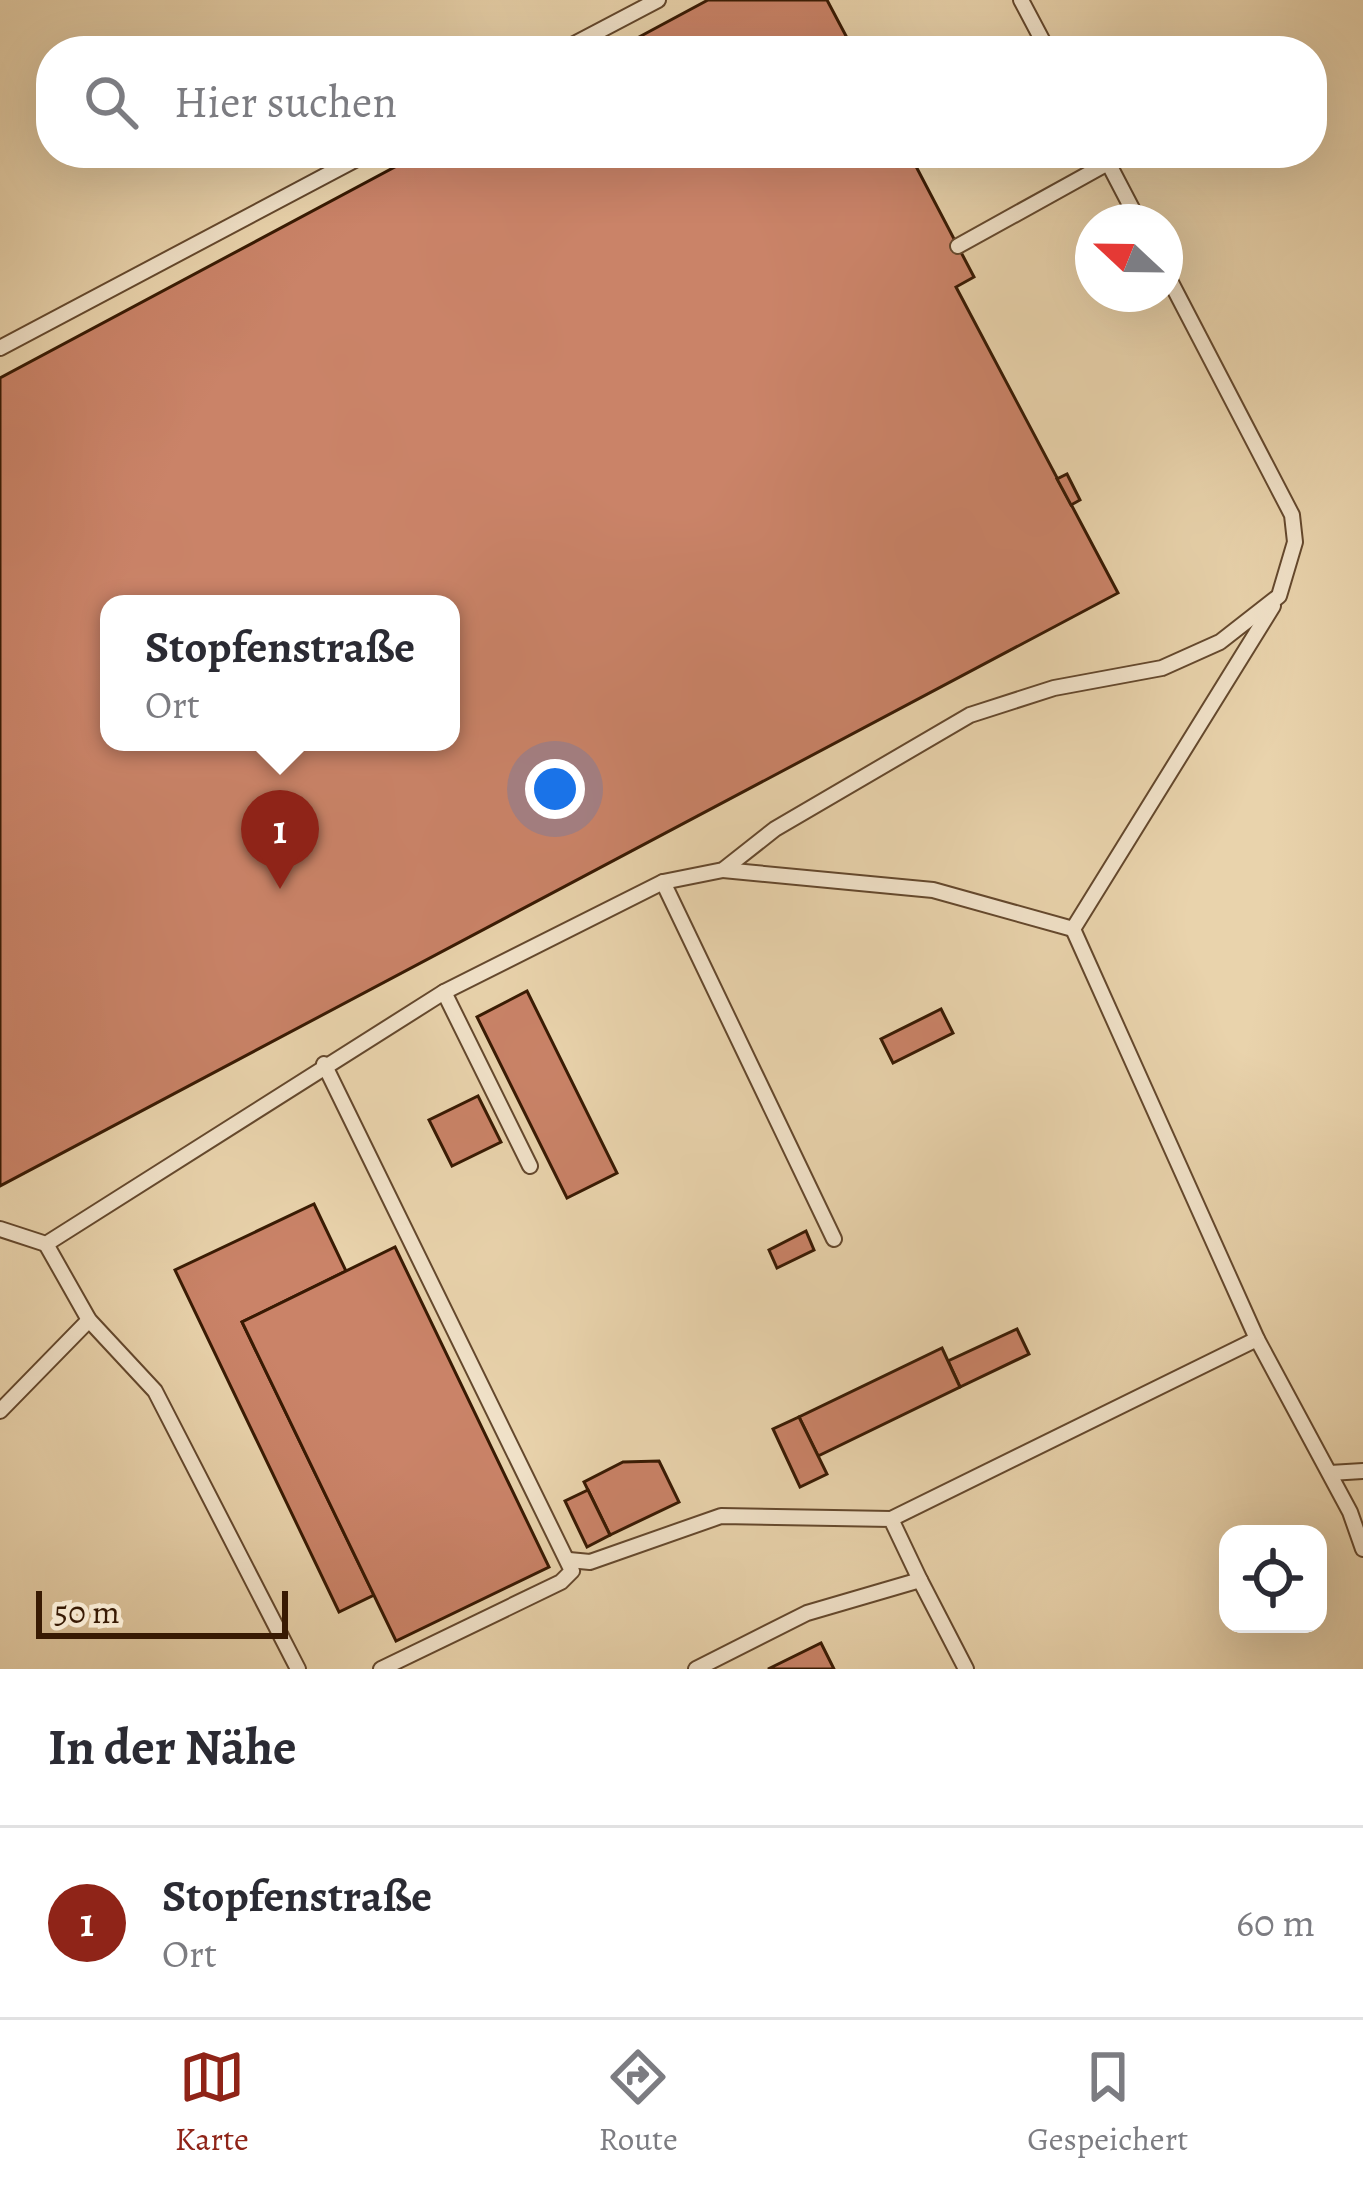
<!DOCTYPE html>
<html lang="de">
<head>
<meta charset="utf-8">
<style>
  body { margin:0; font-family:Alegreya,serif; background:#f2f2f3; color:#2b2b33 }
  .controls { position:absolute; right:36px; bottom:36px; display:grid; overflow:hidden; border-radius:24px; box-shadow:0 12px 48px #0002 }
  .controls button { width:108px; height:108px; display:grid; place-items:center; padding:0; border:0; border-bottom:3px solid #e1e1e2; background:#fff; color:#2b2b33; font:60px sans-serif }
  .compass { position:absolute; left:1075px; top:204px; width:108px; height:108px; border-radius:50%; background:#fff; box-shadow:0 12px 48px #0002; rotate:292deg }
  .scale { position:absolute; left:36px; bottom:30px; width:252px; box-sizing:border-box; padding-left:12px; border:6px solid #381a03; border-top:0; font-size:33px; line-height:42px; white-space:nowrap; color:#381a03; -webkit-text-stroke:9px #f1e2c9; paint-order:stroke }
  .you { position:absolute; left:555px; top:789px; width:42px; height:42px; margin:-30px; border:9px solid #fff; border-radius:50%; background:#1a73e8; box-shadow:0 0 0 18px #1a73e833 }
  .badge { display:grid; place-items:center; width:78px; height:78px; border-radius:50%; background:#8f2418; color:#fff; font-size:39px; font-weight:700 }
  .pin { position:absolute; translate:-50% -99px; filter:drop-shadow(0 3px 6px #0008) }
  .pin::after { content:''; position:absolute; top:63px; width:42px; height:36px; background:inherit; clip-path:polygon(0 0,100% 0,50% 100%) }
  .popup { position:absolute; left:100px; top:595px; width:360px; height:156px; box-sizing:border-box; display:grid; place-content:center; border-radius:24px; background:#fff; filter:drop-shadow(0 3px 9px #0005); font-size:39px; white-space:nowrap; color:#7c7c81 }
  .popup b { font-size:45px; color:#2b2b33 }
  .popup::after { content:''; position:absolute; left:50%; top:100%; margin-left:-24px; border:24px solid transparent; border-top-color:#fff }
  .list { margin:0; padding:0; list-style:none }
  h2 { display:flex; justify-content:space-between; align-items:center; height:156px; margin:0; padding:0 48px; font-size:51px }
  h2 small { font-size:39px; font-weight:400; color:#7c7c81 }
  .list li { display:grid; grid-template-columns:78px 1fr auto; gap:36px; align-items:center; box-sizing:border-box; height:192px; padding:0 48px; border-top:3px solid #e1e1e2 }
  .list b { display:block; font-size:45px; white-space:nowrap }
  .list p { margin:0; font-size:39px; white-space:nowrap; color:#7c7c81 }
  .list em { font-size:39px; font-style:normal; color:#7c7c81 }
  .icon { flex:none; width:66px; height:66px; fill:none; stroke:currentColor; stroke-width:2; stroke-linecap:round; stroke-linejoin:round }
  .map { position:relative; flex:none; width:1363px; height:1669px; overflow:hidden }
  .search { position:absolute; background:#fff; box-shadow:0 12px 48px #0002; left:36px; right:36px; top:36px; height:132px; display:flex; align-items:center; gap:30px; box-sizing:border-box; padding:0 42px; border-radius:48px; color:#7c7c81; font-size:45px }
  .sheet { height:348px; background:#fff }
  nav { display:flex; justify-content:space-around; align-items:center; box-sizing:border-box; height:168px; border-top:3px solid #e1e1e2; background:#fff; font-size:33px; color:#7c7c81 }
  nav a { display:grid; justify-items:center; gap:6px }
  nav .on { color:#8f2418 }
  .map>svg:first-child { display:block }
  .building { fill:#ca8368; stroke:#381a03; stroke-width:3; fill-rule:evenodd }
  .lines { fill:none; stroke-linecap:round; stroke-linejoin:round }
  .lane-casing { stroke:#64482d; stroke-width:18 }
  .lane { stroke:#f1e2c9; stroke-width:14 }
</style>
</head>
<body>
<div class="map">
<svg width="1363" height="1669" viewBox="0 0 1363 1669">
  <rect width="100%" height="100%" fill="#e9d3ac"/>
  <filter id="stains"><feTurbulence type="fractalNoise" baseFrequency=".00167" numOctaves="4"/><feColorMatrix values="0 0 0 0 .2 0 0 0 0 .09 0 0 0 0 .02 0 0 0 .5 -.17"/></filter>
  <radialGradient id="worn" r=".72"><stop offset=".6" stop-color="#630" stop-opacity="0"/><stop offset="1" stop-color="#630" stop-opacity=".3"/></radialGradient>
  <g class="building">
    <polygon points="708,0 827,0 854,51 613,51"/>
    <path d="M421 153H909L974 277 956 287 1118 593 0 1186V378ZM109 604H451V742H109Z"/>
    <polygon points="1067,474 1080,500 1071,505 1057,479"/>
    <polygon points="527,991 617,1173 567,1198 477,1017"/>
    <polygon points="941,1009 953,1033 893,1063 881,1039"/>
    <polygon points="478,1096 501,1142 452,1166 429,1120"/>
    <polygon points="314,1204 346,1271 242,1322 374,1595 339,1612 175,1270"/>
    <polygon points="806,1231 814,1250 777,1268 769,1250"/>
    <polygon points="395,1247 549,1567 396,1641 242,1322"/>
    <polygon points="1017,1329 1029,1354 960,1387 948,1361"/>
    <polygon points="942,1348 960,1387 818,1456 799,1417"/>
    <polygon points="799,1417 827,1474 800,1487 773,1429"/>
    <polygon points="659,1461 679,1502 610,1535 584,1482 623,1462"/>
    <polygon points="588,1490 610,1535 587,1547 565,1501"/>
    <polygon points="821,1643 834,1669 768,1669"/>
  </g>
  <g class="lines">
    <defs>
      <g id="lane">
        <polyline points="1021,0 1048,51"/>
        <polyline points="561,51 658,0"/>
        <polyline points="1103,153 1139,222"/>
        <polyline points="958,246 1108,163"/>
        <polyline points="0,348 368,153"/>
        <polyline points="723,870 933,890 1073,929 1273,606"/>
        <polyline points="663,882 834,1239"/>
        <polyline points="1073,929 1257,1339 1350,1512 1363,1549"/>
        <polyline points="444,992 530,1166"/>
        <polyline points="324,1064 572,1571 561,1582 381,1669"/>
        <polyline points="0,1229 46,1244 444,992 663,882 723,870 775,829 970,715 1054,688 1162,668 1220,642 1279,596 1295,542 1292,515 1165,271"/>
        <polyline points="46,1244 89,1320 155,1391 298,1669"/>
        <polyline points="0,1411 89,1320"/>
        <polyline points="1330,1473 1363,1471"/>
        <polyline points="891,1519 1257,1339"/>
        <polyline points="569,1560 590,1562 721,1516 891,1519 920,1580"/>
        <polyline points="696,1669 807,1613 920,1580 966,1669"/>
      </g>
    </defs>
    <use href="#lane" class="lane-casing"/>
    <use href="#lane" class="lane"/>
  </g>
  <rect width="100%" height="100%" filter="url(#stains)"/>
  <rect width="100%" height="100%" fill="url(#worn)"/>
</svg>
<div class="controls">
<button><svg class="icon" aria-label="locate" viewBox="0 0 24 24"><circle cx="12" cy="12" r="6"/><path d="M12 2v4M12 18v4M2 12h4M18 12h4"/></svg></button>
</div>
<svg class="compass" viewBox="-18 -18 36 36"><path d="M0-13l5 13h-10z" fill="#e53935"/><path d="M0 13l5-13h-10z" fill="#7c7c81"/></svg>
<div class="scale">50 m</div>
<div class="you"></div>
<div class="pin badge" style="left:280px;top:889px">1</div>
<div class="popup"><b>Stopfenstraße</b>Ort</div>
<div class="search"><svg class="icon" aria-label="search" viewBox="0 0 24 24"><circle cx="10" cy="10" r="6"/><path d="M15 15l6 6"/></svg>Hier suchen</div>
</div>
<section class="sheet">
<h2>In der Nähe<small></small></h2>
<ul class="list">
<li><span class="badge">1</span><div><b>Stopfenstraße</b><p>Ort</p></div><em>60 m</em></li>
</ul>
</section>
<nav>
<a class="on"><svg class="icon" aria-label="map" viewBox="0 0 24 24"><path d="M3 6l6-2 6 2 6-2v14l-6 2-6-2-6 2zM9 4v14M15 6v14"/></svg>Karte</a>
<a><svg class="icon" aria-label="directions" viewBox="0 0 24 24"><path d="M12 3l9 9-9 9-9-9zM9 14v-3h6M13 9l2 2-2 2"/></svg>Route</a>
<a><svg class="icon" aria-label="saved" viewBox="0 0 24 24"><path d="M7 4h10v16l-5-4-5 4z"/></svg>Gespeichert</a>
</nav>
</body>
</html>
